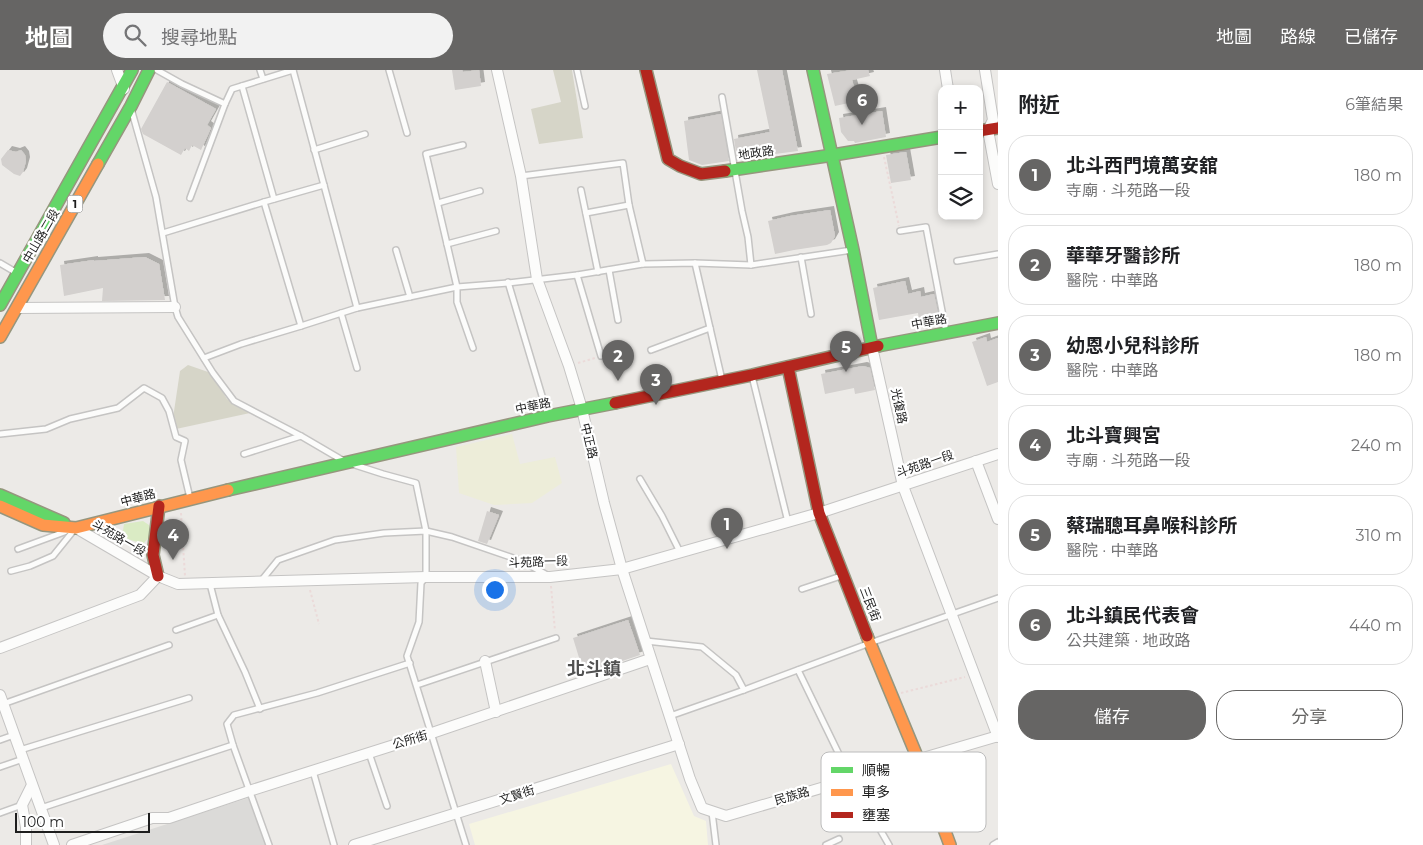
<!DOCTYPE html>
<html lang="zh-TW">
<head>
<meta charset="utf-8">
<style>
  body { margin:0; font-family:Montserrat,"Noto Sans TC",sans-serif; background:#f2f2f2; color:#202124 }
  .controls { position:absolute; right:15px; top:15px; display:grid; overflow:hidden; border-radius:10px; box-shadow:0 2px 8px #0003 }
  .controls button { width:45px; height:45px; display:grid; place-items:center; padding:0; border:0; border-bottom:1px solid #e0e0e0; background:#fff; color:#202124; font:25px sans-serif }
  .scale { position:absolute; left:15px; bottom:12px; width:135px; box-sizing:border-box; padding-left:5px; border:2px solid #1e1e1e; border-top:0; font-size:14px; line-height:18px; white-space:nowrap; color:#1e1e1e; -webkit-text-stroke:4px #fff; paint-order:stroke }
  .you { position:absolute; left:494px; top:519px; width:18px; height:18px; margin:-12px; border:4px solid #fff; border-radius:50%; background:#1a73e8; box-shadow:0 0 0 8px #1a73e833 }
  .badge { display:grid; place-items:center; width:32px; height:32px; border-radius:50%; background:#666564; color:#fff; font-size:16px; font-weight:700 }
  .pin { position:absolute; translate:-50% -41px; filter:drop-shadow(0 1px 2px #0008) }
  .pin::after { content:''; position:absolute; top:26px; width:18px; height:15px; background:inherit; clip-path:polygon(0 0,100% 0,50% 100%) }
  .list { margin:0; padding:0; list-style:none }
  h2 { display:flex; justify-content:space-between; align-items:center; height:65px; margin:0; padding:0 20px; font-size:21px }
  h2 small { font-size:16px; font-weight:400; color:#757577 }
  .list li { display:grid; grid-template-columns:32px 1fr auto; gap:15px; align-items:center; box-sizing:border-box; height:80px; margin:0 10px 10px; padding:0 10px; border:1px solid #e0e0e0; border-radius:20px }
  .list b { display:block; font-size:19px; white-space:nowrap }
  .list p { margin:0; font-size:16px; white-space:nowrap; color:#757577 }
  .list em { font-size:16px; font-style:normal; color:#757577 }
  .actions { display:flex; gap:10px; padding:15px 20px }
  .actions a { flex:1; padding:11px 0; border:1px solid #666564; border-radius:20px; text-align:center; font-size:18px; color:#666564 }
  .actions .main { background:#666564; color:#fff }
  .icon { flex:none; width:28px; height:28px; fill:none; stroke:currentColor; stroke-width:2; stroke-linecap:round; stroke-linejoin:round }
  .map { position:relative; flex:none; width:998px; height:775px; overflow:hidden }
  header { display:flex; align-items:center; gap:30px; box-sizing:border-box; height:70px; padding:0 25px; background:#666564; color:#fff }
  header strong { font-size:24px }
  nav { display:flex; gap:28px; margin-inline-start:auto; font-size:18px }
  .search { width:350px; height:45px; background:#f2f2f2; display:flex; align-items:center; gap:12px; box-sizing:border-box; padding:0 18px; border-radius:28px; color:#757577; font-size:19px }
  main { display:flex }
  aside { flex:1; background:#fff }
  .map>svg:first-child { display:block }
  .residential { fill:#dbdad8 }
  .education { fill:#f6f5e2 }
  .construction { fill:#d6d5c8 }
  .farmland { fill:#ededd9 }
  .grass { fill:#daebc4 }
  .building { fill:#d3d0ce; filter:url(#shadow) }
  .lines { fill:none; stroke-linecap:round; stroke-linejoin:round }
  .lane-casing { stroke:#c5c4c3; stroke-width:8 }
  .street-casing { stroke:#c5c4c3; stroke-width:12 }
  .fast-casing { stroke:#96967e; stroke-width:14 }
  .slow-casing { stroke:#96967e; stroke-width:14 }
  .jam-casing { stroke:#96967e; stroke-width:14 }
  .path { stroke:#ebdad9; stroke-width:2; stroke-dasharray:2.5 2.5; stroke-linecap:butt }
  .lane { stroke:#fcfcfb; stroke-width:5 }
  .street { stroke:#fcfcfb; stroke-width:10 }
  .fast { stroke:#63d668; stroke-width:11 }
  .slow { stroke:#ff974d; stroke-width:11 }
  .jam { stroke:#b3261e; stroke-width:11 }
  .labels { text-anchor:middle; stroke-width:4.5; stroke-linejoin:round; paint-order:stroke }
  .shield { fill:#fff; stroke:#626262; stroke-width:1 }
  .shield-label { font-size:11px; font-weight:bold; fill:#1e1e1e }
  .street-label { font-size:12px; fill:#1e1e1e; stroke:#fff }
  .district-label { font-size:18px; font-weight:bold; fill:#515151; stroke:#fff }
  .key { fill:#fff; stroke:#bcbcbc; stroke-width:1 }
  .key-label { font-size:14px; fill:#1e1e1e }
</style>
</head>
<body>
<header>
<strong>地圖</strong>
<div class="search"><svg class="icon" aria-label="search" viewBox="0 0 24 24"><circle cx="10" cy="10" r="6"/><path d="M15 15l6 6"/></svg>搜尋地點</div>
<nav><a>地圖</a><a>路線</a><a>已儲存</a></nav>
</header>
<main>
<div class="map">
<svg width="998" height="775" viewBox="0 0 998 775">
  <defs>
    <filter id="shadow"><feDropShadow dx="4" dy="-4" stdDeviation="0" flood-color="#0004"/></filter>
  </defs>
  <rect width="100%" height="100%" fill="#eceae7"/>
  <polygon class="residential" points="248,728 266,775 102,775"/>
  <polygon class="education" points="671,694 694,746 706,751 708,775 475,775 469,754"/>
  <g class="construction">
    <polygon points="553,0 572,0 583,68 539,74 531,39 561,32"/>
    <polygon points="188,295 211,303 227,329 250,343 176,359 173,348 180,301"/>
  </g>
  <polygon class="farmland" points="512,364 520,394 555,387 562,413 532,433 494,435 459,423 456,377"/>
  <polygon class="grass" points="143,451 149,455 150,466 143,474 122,467 124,454"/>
  <g class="building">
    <polygon points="452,0 462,0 463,2 479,0 481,16 455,20"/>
    <polygon points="757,0 782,0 798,81 775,84 775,82 737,88 734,69 770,62"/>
    <polygon points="852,0 868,0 870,6 852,10 858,31 835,36 827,4"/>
    <polygon points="167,12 216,39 207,55 211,58 201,80 192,75 189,81 185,78 181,85 143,64 141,59"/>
    <polygon points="882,41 886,67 855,73 854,71 848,71 841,62 839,48"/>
    <polygon points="721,44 729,91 702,95 689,90 684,51"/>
    <polygon points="8,80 16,82 21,80 25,85 26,91 23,102 20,106 14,104 2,95 1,89"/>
    <polygon points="906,82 911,110 891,113 886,85"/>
    <polygon points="830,140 835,166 831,173 827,175 794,180 775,184 768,151 790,146"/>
    <polygon points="145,187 159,194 165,230 102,231 103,218 64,226 60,195 94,190 94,191"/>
    <polygon points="905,211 908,224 920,221 921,227 934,224 940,252 938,254 920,257 918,243 879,250 873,218"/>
    <polygon points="986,267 987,272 998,268 998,312 987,316 972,272"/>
    <polygon points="863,296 870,298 875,320 855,324 854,318 825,324 821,304"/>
    <polygon points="487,441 499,445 487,474 478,471"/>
    <polygon points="628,550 640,585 584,604 573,568"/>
  </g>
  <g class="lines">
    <defs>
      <g id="lane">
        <polyline points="157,0 182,14 225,34 232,19 293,0"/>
        <polyline points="260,0 263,9"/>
        <polyline points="293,0 357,238"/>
        <polyline points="389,0 407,63"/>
        <polyline points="577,0 585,36"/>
        <polyline points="242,16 274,129"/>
        <polyline points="722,27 742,141 748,167 751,195"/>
        <polyline points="132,42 156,127 175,237 178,247 213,303 234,331 301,366 342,390"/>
        <polyline points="463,75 426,84 457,217 457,232 473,278"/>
        <polyline points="314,80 365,64"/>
        <polyline points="521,106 623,93 629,135 643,194"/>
        <polyline points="581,120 598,202"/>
        <polyline points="190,128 225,34"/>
        <polyline points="264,132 301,256"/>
        <polyline points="438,133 480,121"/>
        <polyline points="586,143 629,135"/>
        <polyline points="900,161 926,157 946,262"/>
        <polyline points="163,163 264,132 324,115"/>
        <polyline points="447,174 496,161"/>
        <polyline points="396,180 410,227"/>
        <polyline points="801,187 811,244"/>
        <polyline points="957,191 998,184"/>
        <polyline points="0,193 17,203"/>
        <polyline points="695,193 722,310"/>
        <polyline points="609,200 618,250"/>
        <polyline points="577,205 601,286"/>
        <polyline points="508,212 548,346"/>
        <polyline points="341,243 357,298"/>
        <polyline points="651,280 710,258"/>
        <polyline points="204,288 241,274 301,256 357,238 457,217 508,213 577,205 643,194 695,193 751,195 852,180"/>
        <polyline points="752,306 788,452"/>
        <polyline points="0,364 46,359 70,349 118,338 144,318 162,328 169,341 176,367 185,371 181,390 190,428"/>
        <polyline points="244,384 301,366"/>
        <polyline points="355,395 383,404 416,413 426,461 426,507 421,513 419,552 407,586 466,775"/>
        <polyline points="640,409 662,446 680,482"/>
        <polyline points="18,479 67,461"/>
        <polyline points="11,501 30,496 53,486 74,460"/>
        <polyline points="261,511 278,490 335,470 384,463 426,461 452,467 522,491 547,505"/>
        <polyline points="210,514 218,545 245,602 260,639"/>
        <polyline points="802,519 841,506"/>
        <polyline points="176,560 218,545"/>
        <polyline points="646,571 702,577 736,605 744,620"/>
        <polyline points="798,600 851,709 889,775"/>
        <polyline points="417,615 556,568"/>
        <polyline points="3,634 169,575"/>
        <polyline points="670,646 744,620 870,573 998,528"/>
        <polyline points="0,670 14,665"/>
        <polyline points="233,675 227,654 234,645 317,623 410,593"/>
        <polyline points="20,680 189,628"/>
        <polyline points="369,683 387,736"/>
        <polyline points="0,697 23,689"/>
        <polyline points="313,701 334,775"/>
        <polyline points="41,738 233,675 269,775"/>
        <polyline points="712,742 716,775"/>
        <polyline points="0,743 22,735"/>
        <polyline points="826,775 839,769"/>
        <polyline points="993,775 998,772"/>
      </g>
      <g id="street">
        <polyline points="117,0 124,19"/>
        <polyline points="497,0 521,106 537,209 569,296 582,339 604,433 622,499 690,709 702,738 726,746 998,666"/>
        <polyline points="945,0 948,19"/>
        <polyline points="985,0 993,50 988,60 998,114"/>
        <polyline points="17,238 175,237"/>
        <polyline points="872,277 903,416 998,667"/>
        <polyline points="976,391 998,449"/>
        <polyline points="76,458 158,506 178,514 426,507 550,507 622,499 819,443 998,384"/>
        <polyline points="0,578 140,525 158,506"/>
        <polyline points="485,591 496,642"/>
        <polyline points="0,625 54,775"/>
        <polyline points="26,775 26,757 22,735 32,715"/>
        <polyline points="72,775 152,748 169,748 249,721 432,663 650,589"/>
        <polyline points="354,775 679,674"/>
      </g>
      <g id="fast">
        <polyline points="813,0 853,180 872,277"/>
        <polyline points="98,94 131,36 149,0"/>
        <polyline points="725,101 833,85 942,67"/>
        <polyline points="0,235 132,0"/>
        <polyline points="878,276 998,253"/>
        <polyline points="228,420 548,346 615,333"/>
        <polyline points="0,425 64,453"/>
      </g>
      <g id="slow">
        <polyline points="0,267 98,94"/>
        <polyline points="0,436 43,455 76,458 228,420"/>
        <polyline points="867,566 918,689 950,775"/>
      </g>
      <g id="jam">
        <polyline points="646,0 668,89 680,96 701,104 725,101"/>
        <polyline points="979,61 998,58"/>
        <polyline points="788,297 819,443 867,566"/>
        <polyline points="615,333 752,305 878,276"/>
        <polyline points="158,506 153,485 159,436"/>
      </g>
    </defs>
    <use href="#lane" class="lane-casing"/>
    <use href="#street" class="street-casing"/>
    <use href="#fast" class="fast-casing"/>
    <use href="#slow" class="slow-casing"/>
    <use href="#jam" class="jam-casing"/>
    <g class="path">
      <polyline points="884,87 899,156"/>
      <polyline points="578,293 595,288"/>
      <polyline points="181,443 185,506"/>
      <polyline points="551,516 555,561"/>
      <polyline points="310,520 319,554"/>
      <polyline points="901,623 965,607"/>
    </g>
    <use href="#lane" class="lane"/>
    <use href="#street" class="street"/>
    <use href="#fast" class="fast"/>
    <use href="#slow" class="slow"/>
    <use href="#jam" class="jam"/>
  </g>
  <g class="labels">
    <rect class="shield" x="67.5" y="125.5" width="15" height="17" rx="4"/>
    <g class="shield-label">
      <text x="75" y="138">1</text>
    </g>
    <g class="street-label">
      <text transform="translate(756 83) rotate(-8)" y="4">地政路</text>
      <text transform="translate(41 166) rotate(-60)" y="4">中山路二段</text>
      <text transform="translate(929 252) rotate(-11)" y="4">中華路</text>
      <text transform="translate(533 336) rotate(-12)" y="4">中華路</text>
      <text transform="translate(899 336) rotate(78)" y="4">光復路</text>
      <text transform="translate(589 371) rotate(77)" y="4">中正路</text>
      <text transform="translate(925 394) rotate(-19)" y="4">斗苑路一段</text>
      <text transform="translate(138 428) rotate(-15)" y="4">中華路</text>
      <text transform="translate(119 468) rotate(30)" y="4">斗苑路一段</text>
      <text transform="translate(538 492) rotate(-2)" y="4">斗苑路一段</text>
      <text transform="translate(870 534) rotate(69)" y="4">三民街</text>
      <text transform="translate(410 670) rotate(-17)" y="4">公所街</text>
      <text transform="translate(517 725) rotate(-18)" y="4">文賢街</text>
      <text transform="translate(792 726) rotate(-16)" y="4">民族路</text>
    </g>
    <g class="district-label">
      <text x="594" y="605">北斗鎮</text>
    </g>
  </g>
  <rect x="821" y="682" width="165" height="80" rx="8" class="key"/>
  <rect x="831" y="697" width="22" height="6" fill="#63d668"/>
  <rect x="831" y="719" width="22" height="7" fill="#ff974d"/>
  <rect x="831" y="742" width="22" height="6" fill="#b3261e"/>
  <g class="key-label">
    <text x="862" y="705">順暢</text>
    <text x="862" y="727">車多</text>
    <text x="862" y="750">壅塞</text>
  </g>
</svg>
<div class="controls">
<button>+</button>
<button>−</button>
<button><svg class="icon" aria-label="layers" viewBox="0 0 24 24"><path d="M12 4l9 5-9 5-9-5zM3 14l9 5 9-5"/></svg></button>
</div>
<div class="scale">100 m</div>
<div class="you"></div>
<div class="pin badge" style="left:727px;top:479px">1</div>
<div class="pin badge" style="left:618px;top:311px">2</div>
<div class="pin badge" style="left:656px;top:335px">3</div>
<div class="pin badge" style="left:173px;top:490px">4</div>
<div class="pin badge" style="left:846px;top:302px">5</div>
<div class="pin badge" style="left:862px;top:55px">6</div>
</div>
<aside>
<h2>附近<small>6筆結果</small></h2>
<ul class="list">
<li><span class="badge">1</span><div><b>北斗西門境萬安舘</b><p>寺廟 · 斗苑路一段</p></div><em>180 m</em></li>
<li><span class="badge">2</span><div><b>華華牙醫診所</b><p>醫院 · 中華路</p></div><em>180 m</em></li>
<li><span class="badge">3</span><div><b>幼恩小兒科診所</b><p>醫院 · 中華路</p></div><em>180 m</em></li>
<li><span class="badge">4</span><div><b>北斗寶興宮</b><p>寺廟 · 斗苑路一段</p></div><em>240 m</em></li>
<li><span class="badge">5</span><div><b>蔡瑞聰耳鼻喉科診所</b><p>醫院 · 中華路</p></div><em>310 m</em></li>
<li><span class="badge">6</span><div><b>北斗鎮民代表會</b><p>公共建築 · 地政路</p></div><em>440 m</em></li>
</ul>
<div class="actions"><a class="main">儲存</a><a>分享</a></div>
</aside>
</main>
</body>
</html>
